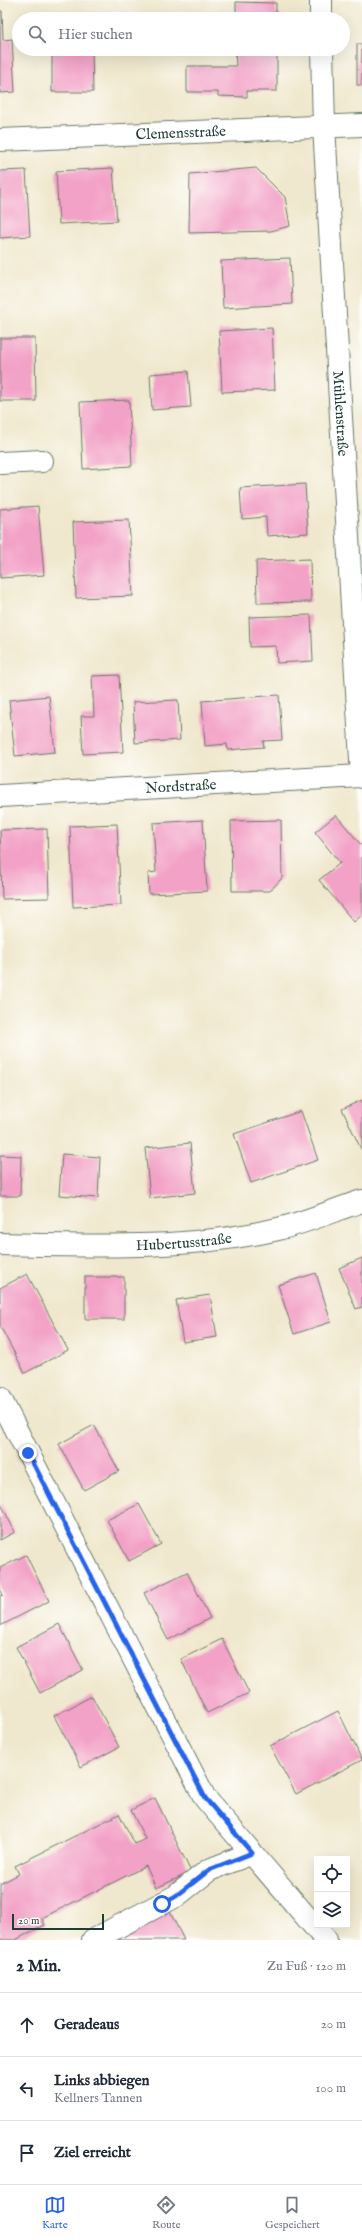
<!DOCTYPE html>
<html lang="de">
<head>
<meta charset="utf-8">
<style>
  body { margin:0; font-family:"IM FELL English",serif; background:#f6f6f7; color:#1f2937 }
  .controls { position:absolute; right:12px; bottom:12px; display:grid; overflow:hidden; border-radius:0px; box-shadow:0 4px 16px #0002 }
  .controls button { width:36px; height:36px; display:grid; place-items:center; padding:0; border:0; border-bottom:1px solid #e0e1e3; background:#fff; color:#1f2937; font:20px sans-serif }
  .scale { position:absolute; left:12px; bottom:10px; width:92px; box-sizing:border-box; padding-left:4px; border:2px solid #1f3d34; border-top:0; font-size:11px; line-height:14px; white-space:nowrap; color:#1f3d34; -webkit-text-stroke:3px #fdfcf7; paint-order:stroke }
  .stop { position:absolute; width:12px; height:12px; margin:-9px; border:3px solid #2563eb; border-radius:50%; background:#fff }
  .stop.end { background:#2563eb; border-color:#fff; box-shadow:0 1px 4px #0008 }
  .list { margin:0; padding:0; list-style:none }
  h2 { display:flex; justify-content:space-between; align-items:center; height:52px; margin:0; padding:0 16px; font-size:17px }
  h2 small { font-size:13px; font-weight:400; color:#747a83 }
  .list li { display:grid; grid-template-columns:26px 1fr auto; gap:12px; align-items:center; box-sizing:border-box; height:64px; padding:0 16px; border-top:1px solid #e0e1e3 }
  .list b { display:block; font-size:15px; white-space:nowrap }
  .list p { margin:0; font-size:13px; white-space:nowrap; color:#747a83 }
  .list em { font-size:13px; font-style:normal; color:#747a83 }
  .icon { flex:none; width:22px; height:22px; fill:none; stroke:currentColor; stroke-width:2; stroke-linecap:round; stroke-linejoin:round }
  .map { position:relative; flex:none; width:362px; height:1940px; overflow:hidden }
  .search { position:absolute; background:#fff; box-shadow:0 4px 16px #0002; left:12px; right:12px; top:12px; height:44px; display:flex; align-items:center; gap:10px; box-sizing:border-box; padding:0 14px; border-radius:22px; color:#747a83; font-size:15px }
  .sheet { height:244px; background:#fff }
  nav { display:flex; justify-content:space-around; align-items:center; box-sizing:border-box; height:56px; border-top:1px solid #e0e1e3; background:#fff; font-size:11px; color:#747a83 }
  nav a { display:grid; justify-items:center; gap:2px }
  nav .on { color:#2563eb }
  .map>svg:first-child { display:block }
  .building { fill:#f3a2c7 }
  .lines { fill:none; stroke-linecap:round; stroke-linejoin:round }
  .minor-casing { stroke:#68796a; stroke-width:24 }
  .minor { stroke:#fff; stroke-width:22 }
  .route { stroke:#2563eb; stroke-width:5 }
  .labels { text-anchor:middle; stroke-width:4; stroke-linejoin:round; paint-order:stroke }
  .street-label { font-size:15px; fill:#1f3d34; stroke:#fdfcf7 }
</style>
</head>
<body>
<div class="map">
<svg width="362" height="1940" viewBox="0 0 362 1940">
  <rect width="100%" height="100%" fill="#fdfcf7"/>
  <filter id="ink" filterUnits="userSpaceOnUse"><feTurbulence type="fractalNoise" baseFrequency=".025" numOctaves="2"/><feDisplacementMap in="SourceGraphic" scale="8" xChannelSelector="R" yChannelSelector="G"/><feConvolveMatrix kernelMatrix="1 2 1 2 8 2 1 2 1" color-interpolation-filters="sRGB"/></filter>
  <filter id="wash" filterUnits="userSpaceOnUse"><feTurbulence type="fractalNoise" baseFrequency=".012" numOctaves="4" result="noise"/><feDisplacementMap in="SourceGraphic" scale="16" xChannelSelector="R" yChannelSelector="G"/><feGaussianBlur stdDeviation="0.9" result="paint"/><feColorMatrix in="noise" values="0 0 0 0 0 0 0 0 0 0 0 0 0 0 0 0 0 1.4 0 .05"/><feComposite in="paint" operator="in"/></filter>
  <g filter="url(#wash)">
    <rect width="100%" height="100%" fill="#f0e8ce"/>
    <g id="blocks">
      <g class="building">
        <polygon points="236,2 276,3 276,12 281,15 281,19 236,19"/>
        <polygon points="0,11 2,11 3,40 12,39 15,92 0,93"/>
        <rect x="357" y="44" width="5" height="41"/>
        <polygon points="52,49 92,49 93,92 52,92"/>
        <polygon points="235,49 277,49 277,91 247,91 247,97 218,96 218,92 187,92 187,66 236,66"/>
        <polygon points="113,168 117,221 59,224 56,171"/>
        <polygon points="256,168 285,197 290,226 271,231 189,233 190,174"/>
        <polygon points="26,170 30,236 0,238 0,171"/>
        <polygon points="290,258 292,304 223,308 221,261"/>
        <polygon points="272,328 275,390 222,392 219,331"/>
        <polygon points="0,338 35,338 36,401 0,401"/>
        <polygon points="188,371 191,407 152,410 150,374"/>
        <polygon points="129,400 132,466 83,469 80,402"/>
        <polygon points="305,484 308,533 267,536 266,517 242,519 240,488"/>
        <polygon points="38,506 44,575 0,578 0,509"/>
        <polygon points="129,520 133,596 76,598 73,522"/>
        <polygon points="310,559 311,602 257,603 256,561"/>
        <polygon points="311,615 313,661 277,663 276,646 250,647 249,617"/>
        <polygon points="119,675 123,752 83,754 81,716 94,716 92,676"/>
        <polygon points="279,695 282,740 263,741 264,747 228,750 227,744 205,746 202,701"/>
        <polygon points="49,696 55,752 15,756 9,700"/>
        <polygon points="178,700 180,740 135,743 133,702"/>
        <polygon points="336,815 362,846 362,915 354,922 319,880 340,863 315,832"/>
        <polygon points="203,820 207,891 149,894 148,873 156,872 153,823"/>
        <polygon points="281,820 282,878 270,891 232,891 231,821"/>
        <polygon points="117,824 121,905 73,907 70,826"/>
        <polygon points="47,829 49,898 2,899 0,830"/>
        <polygon points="362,1100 362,1148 361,1149 342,1109"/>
        <polygon points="301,1111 318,1160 251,1183 234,1134"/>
        <polygon points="190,1143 195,1193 150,1198 145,1148"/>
        <polygon points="62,1154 100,1157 98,1198 59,1195"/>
        <polygon points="0,1155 21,1156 20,1196 0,1196"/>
        <polygon points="362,1258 362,1307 356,1309 339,1268"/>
        <polygon points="316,1273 331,1322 294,1334 278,1285"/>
        <polygon points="27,1274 68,1350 25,1373 0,1326 0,1288"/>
        <rect x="85" y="1277" width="39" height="42"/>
        <polygon points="210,1295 217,1337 183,1342 176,1300"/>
        <polygon points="94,1425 119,1471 84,1490 59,1444"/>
        <polygon points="0,1502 15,1532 0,1540"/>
        <polygon points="139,1504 161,1544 129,1561 107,1520"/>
        <polygon points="26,1555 49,1601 0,1626 0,1596 3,1595 0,1589 0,1568"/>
        <polygon points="187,1572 210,1618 168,1640 144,1593"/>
        <polygon points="59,1624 83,1670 40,1693 16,1647"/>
        <polygon points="222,1639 249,1693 207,1713 181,1659"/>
        <polygon points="92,1696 119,1747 81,1767 54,1716"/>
        <polygon points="338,1711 362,1760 296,1794 270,1746"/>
        <polygon points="155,1798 191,1872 156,1888 146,1866 42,1918 45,1925 15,1940 0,1940 0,1884 19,1874 15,1866 119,1814 135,1844 145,1839 131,1810"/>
        <polygon points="168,1908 184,1940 112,1940"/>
      </g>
    </g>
  </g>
  <g filter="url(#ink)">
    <use href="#blocks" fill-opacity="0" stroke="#68796a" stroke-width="1"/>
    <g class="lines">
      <defs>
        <g id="minor">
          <polyline points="321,0 321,19"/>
          <path id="s1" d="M322 49 324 126 362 777"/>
          <path id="s2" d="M0 140 362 125"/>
          <polyline points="0,463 42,461"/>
          <path id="s3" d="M0 796 361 776"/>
          <path id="s4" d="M0 1244C92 1246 187 1250 278 1229 307 1222 334 1210 362 1201"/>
          <polyline points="0,1398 205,1798 326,1940"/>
          <polyline points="93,1940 176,1896 209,1870 252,1853"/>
        </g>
      </defs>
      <use href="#minor" class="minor-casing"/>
      <use href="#minor" class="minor"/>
    </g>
  </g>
  <g class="lines" filter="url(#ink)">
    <polyline class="route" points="28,1453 205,1798 252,1853 209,1870 176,1896 162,1904"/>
  </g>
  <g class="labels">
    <g class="street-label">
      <text dy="5" stroke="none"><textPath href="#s2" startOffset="181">Clemensstraße</textPath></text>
      <text dy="5" stroke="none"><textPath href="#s1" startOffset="365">Mühlenstraße</textPath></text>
      <text dy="5" stroke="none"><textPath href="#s3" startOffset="181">Nordstraße</textPath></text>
      <text dy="5" stroke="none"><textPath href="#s4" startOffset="184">Hubertusstraße</textPath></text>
    </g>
  </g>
</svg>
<div class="controls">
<button><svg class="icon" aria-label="locate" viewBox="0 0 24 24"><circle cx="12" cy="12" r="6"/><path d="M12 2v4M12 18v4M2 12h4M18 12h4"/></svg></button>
<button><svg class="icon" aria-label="layers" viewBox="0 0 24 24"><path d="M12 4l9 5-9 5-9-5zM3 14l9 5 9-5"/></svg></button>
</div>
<div class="scale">20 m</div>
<div class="stop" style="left:162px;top:1904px"></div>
<div class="stop end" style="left:28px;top:1453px"></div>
<div class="search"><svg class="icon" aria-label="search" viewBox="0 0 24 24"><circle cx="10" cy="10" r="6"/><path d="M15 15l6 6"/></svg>Hier suchen</div>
</div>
<section class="sheet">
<h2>2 Min.<small>Zu Fuß · 120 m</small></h2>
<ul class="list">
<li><svg class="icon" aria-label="ahead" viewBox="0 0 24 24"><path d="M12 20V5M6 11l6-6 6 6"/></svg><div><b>Geradeaus</b></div><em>20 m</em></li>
<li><svg class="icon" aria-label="left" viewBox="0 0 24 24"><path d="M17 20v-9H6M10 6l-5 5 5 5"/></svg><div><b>Links abbiegen</b><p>Kellners Tannen</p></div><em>100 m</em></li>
<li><svg class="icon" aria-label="arrive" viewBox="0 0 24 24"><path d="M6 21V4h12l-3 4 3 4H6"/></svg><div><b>Ziel erreicht</b></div></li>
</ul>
</section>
<nav>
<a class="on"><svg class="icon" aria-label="map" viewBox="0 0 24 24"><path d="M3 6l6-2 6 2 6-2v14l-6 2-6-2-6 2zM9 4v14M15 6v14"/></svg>Karte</a>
<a><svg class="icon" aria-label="directions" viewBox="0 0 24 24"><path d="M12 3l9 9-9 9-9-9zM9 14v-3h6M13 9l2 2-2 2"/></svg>Route</a>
<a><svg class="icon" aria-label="saved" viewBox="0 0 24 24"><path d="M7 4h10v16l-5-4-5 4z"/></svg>Gespeichert</a>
</nav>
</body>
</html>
